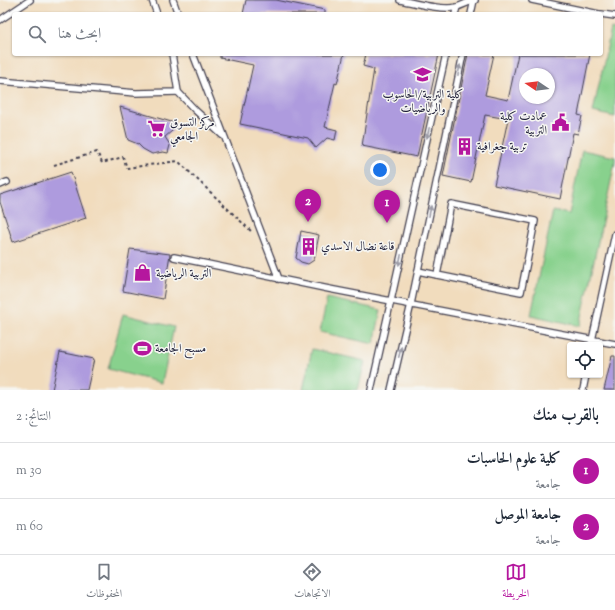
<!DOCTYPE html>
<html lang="ar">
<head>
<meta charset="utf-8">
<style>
  body { margin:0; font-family:"Sorts Mill Goudy",Amiri,serif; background:#f2f2f3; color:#1f2937; direction:rtl }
  .controls { position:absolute; right:12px; bottom:12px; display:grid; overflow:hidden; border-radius:4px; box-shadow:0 1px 3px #0004 }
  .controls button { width:36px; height:36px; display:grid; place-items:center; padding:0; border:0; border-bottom:1px solid #e0e1e3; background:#fff; color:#1f2937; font:20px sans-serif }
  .compass { position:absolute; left:519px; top:68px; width:36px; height:36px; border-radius:50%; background:#fff; box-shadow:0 1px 3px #0004; rotate:283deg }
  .you { position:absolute; left:380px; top:170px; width:14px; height:14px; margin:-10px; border:3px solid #fff; border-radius:50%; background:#1a73e8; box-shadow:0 0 0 6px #1a73e833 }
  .badge { display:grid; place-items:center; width:26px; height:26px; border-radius:50%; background:#b5179e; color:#fff; font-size:13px; font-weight:700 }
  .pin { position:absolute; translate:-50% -33px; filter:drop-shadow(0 1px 2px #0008) }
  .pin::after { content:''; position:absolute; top:21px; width:14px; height:12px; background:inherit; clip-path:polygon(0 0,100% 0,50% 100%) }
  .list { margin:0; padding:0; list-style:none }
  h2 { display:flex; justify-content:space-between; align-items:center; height:52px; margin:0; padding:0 16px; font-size:17px }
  h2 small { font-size:13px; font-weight:400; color:#747a83 }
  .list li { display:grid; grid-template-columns:26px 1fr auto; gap:12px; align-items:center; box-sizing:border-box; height:56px; padding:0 16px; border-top:1px solid #e0e1e3 }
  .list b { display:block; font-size:15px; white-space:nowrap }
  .list p { margin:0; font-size:13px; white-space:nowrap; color:#747a83 }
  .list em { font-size:13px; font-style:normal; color:#747a83 }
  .icon { flex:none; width:22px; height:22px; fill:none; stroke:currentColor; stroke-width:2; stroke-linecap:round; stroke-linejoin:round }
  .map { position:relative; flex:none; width:615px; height:390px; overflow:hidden; direction:ltr }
  .search { position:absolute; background:#fff; box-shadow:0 1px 3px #0004; left:12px; right:12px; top:12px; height:44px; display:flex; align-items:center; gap:10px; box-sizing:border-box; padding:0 14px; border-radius:4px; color:#747a83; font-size:15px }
  .sheet { height:164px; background:#fff }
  nav { display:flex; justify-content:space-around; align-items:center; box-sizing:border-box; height:56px; border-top:1px solid #e0e1e3; background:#fff; font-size:11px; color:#747a83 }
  nav a { display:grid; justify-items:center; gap:2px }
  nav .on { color:#b5179e }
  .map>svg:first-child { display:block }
  .green { fill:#88d18d; stroke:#557a64 }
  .building { fill:#ae9bde; fill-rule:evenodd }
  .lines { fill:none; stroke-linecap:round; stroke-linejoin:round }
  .lane-casing { stroke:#413e4e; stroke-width:8 }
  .path { stroke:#413e4e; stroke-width:2; stroke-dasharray:3 3; stroke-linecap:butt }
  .lane { stroke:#fff; stroke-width:5.5 }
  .oneway { fill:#9c9ca7 }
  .labels { text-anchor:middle; stroke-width:3; stroke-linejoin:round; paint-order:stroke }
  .poi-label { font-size:12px; fill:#22223b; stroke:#f6f6f2; text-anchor:start }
</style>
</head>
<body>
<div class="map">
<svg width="615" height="390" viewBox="0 0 615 390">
  <rect width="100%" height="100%" fill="#f6f6f2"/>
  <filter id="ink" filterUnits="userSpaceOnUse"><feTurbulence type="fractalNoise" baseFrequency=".025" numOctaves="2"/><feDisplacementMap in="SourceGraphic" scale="8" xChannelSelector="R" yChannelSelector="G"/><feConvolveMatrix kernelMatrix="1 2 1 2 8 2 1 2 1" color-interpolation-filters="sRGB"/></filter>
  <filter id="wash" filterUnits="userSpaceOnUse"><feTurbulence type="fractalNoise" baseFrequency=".012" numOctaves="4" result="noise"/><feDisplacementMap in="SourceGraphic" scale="16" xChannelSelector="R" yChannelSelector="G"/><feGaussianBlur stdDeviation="0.9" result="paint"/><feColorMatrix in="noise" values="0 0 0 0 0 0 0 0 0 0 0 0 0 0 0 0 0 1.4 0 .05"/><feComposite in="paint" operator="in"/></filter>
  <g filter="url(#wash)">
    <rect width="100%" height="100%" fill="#f1dcbd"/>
    <g class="green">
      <polygon points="611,29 615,30 615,117 593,112"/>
      <polygon points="582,150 615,157 615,162 580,326 531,315 553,211 569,214"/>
      <polygon points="327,298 381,310 374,344 320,332"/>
      <polygon points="123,314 174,327 162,383 108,369"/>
      <polygon points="312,349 365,361 358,390 303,390"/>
    </g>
    <g id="blocks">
      <g class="building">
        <polygon points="246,0 276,0 325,10 325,14 243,14"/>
        <polygon points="220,54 344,54 337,84 335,83 325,127 337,130 335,140 327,138 316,148 308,138 240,124 253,65 220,58"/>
        <polygon points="366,54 439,54 417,157 362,146 374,69 363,66"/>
        <path d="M468 54H494L485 95 508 100 518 54H590L578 115 582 116 578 134 573 133 560 199 494 185 508 119 485 115 471 182 443 176ZM525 74H549V98H525Z"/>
        <polygon points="120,107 175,123 172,131 165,137 170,145 168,153 163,152 152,154 143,149 138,144 128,140"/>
        <polygon points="71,172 86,218 13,242 0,202 0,195"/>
        <polygon points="301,231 319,235 314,260 308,264 301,262 296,258"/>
        <polygon points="130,249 170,254 163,299 123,291"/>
        <polygon points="60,352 94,359 87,390 52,390"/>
        <polygon points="612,356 615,356 615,390 604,390"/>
      </g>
    </g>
  </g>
  <g filter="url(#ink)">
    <use href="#blocks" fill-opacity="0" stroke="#413e4e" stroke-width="1"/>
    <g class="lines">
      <defs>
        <g id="lane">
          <polyline points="152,0 157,14"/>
          <polyline points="173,0 178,14"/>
          <path d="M400 0C415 3 443 11 457 7 463 5 468 2 475 0"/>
          <polyline points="532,0 599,14"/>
          <polyline points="455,14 457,7"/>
          <polyline points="471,14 474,0"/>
          <polyline points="601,14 615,16"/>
          <polyline points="0,20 30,0"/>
          <polyline points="193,54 279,279"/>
          <polyline points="0,81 136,93 178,92 172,54"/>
          <polyline points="178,92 195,110 222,135"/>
          <polyline points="0,185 7,182"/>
          <polygon points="451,204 535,221 521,292 437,275"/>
          <polyline points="174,257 329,289 615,344"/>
          <polyline points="418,271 437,275"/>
          <polyline points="591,345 615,234"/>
          <polyline points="371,390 446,54"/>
          <polyline points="391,390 411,304 463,54"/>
          <polyline points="583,390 586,375"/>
        </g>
      </defs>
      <use href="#lane" class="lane-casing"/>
      <polyline class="path" points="54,165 97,152 102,163 123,157 127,168 178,161 252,232"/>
      <use href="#lane" class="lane"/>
    </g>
    <defs><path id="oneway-solid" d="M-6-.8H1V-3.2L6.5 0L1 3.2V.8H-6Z"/></defs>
    <g class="oneway">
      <use href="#oneway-solid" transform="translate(459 70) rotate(-78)"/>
      <use href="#oneway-solid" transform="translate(428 133) rotate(103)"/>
      <use href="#oneway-solid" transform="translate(430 211) rotate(-79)"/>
      <use href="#oneway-solid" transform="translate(400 260) rotate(103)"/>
      <use href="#oneway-solid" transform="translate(400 352) rotate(-76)"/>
    </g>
  </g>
  <defs>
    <symbol id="university-bare" viewBox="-9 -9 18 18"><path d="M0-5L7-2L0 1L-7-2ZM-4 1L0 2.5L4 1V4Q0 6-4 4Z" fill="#b5179e" stroke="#f6f6f2" stroke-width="2.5" paint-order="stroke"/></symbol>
    <symbol id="civic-bare" viewBox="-9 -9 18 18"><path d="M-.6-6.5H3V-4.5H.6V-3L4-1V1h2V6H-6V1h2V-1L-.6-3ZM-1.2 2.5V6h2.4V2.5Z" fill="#b5179e" stroke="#f6f6f2" stroke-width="2.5" paint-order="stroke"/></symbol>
    <symbol id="supermarket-bare" viewBox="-9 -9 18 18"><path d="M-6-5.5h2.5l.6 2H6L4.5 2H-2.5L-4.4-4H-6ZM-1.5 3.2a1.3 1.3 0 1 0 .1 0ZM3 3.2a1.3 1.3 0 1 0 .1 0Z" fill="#b5179e" stroke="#f6f6f2" stroke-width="2.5" paint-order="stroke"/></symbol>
    <symbol id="building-bare" viewBox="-9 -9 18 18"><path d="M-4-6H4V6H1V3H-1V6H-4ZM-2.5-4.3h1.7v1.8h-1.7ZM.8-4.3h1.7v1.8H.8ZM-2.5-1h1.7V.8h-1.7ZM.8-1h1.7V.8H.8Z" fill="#b5179e" stroke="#f6f6f2" stroke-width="2.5" paint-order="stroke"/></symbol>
    <symbol id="shop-bare" viewBox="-9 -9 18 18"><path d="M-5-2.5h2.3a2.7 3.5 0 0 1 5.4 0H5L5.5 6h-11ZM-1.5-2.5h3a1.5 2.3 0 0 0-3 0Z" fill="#b5179e" stroke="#f6f6f2" stroke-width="2.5" paint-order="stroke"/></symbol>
    <symbol id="stadium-bare" viewBox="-9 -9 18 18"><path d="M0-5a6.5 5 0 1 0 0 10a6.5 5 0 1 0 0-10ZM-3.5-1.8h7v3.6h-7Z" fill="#b5179e" stroke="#f6f6f2" stroke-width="2.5" paint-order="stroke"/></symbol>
  </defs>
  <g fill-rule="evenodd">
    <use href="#university-bare" x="410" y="62" width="25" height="25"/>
    <use href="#civic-bare" x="548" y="110" width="25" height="25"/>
    <use href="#supermarket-bare" x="144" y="116" width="25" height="25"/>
    <use href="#building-bare" x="452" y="134" width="25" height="25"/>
    <use href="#building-bare" x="296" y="234" width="25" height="25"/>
    <use href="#shop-bare" x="130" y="260" width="25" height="25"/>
    <use href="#stadium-bare" x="130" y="336" width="25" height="25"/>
  </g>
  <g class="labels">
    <g class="poi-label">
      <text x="423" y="98" text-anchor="middle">كلية التربية/الحاسوب<tspan x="423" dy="14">والرياضيات</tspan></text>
      <text x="547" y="120" text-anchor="end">عمادت كلية<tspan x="547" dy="14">التربية</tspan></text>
      <text x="170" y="126">مركز التسوق<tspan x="170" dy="14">الجامعي</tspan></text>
      <text x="477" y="150">تربية جغرافية</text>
      <text x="321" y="250">قاعة نضال الاسدي</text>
      <text x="156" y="277">التربية الرياضية</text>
      <text x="155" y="352">مسبح الجامعة</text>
    </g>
  </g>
</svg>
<div class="controls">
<button><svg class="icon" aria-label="locate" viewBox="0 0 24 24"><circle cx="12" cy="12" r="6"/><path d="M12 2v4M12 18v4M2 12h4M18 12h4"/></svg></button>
</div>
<svg class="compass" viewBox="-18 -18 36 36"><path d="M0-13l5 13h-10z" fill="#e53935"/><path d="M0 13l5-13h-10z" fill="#747a83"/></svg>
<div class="you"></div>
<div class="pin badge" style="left:387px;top:223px">1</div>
<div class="pin badge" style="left:308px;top:222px">2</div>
<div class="search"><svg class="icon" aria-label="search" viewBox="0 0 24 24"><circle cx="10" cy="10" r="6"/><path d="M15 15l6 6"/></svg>ابحث هنا</div>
</div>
<section class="sheet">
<h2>بالقرب منك<small>النتائج: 2</small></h2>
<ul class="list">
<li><span class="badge">1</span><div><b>كلية علوم الحاسبات</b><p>جامعة</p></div><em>30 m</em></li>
<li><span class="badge">2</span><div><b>جامعة الموصل</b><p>جامعة</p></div><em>60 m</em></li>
</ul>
</section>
<nav>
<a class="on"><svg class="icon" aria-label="map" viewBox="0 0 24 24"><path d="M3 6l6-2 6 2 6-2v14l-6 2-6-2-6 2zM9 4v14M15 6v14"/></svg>الخريطة</a>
<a><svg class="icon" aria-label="directions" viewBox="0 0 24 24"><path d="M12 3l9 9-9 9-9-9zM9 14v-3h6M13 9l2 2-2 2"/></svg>الاتجاهات</a>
<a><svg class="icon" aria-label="saved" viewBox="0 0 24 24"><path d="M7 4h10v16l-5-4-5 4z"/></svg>المحفوظات</a>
</nav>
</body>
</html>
